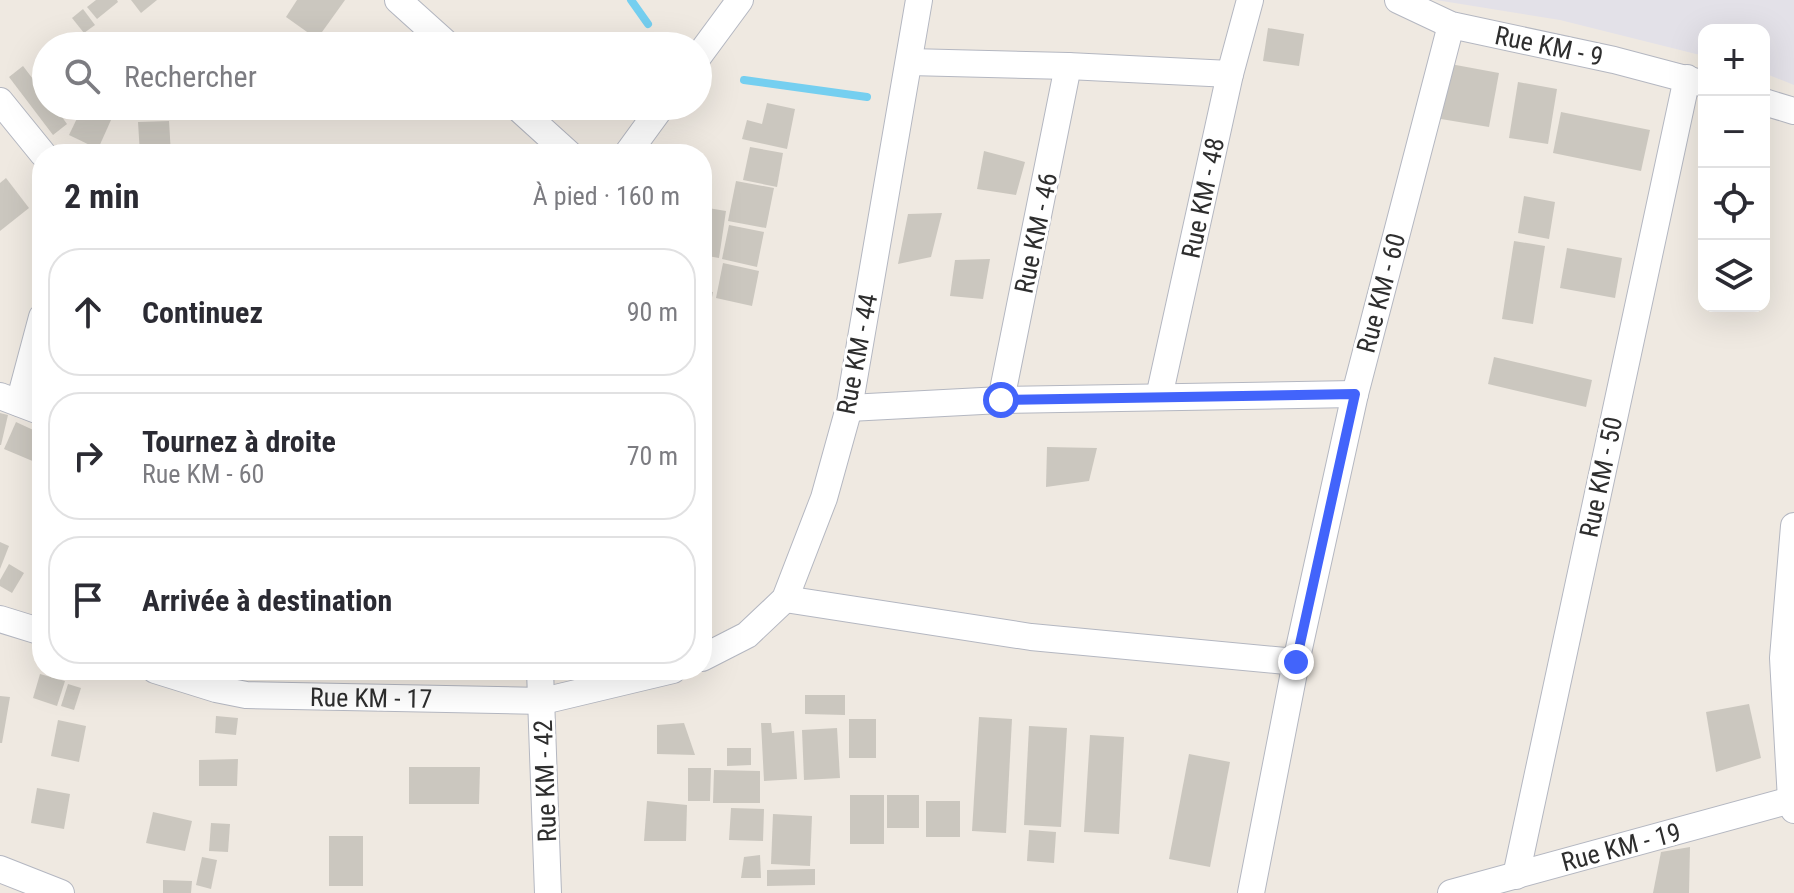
<!DOCTYPE html>
<html lang="fr">
<head>
<meta charset="utf-8">
<style>
  body { margin:0; font-family:"Roboto Condensed",sans-serif; background:#f7f7f7; color:#2b2b33 }
  .controls { position:absolute; right:24px; top:24px; display:grid; overflow:hidden; border-radius:16px; box-shadow:0 8px 32px #0002 }
  .controls button { width:72px; height:72px; display:grid; place-items:center; padding:0; border:0; border-bottom:2px solid #e1e1e2; background:#fff; color:#2b2b33; font:40px sans-serif }
  .stop { position:absolute; width:24px; height:24px; margin:-18px; border:6px solid #4264fb; border-radius:50%; background:#fff }
  .stop.end { background:#4264fb; border-color:#fff; box-shadow:0 2px 8px #0008 }
  .list { margin:0; padding:0; list-style:none }
  h2 { display:flex; justify-content:space-between; align-items:center; height:104px; margin:0; padding:0 32px; font-size:34px }
  h2 small { font-size:26px; font-weight:400; color:#7c7c81 }
  .list li { display:grid; grid-template-columns:52px 1fr auto; gap:24px; align-items:center; box-sizing:border-box; height:128px; margin:0 16px 16px; padding:0 16px; border:2px solid #e1e1e2; border-radius:32px }
  .list b { display:block; font-size:30px; white-space:nowrap }
  .list p { margin:0; font-size:26px; white-space:nowrap; color:#7c7c81 }
  .list em { font-size:26px; font-style:normal; color:#7c7c81 }
  .icon { flex:none; width:44px; height:44px; fill:none; stroke:currentColor; stroke-width:2; stroke-linecap:round; stroke-linejoin:round }
  .map { position:relative; flex:none; width:1794px; height:893px; overflow:hidden }
  .search { position:absolute; background:#fff; box-shadow:0 8px 32px #0002; left:32px; top:32px; width:680px; height:88px; display:flex; align-items:center; gap:20px; box-sizing:border-box; padding:0 28px; border-radius:44px; color:#7c7c81; font-size:30px }
  .panel { position:absolute; background:#fff; box-shadow:0 8px 32px #0002; left:32px; top:144px; width:680px; height:536px; border-radius:32px }
  .map>svg:first-child { display:block }
  .industrial { fill:#e3e1e8 }
  .lines { fill:none; stroke-linecap:round; stroke-linejoin:round }
  .stream { stroke:#75cff0; stroke-width:8 }
  .building { fill:#cbc7bf }
  .minor-casing { stroke:#b4b7c1; stroke-width:28 }
  .minor { stroke:#fff; stroke-width:26 }
  .route { stroke:#4264fb; stroke-width:10 }
  .labels { text-anchor:middle; stroke-width:6; stroke-linejoin:round; paint-order:stroke }
  .street-label { font-size:26px; fill:#2e2e2e; stroke:#fff }
</style>
</head>
<body>
<div class="map">
<svg width="1794" height="893" viewBox="0 0 1794 893">
  <rect width="100%" height="100%" fill="#efe9e1"/>
  <polygon class="industrial" points="1436,0 1794,0 1794,85 1764,73 1764,30 1704,30 1704,56 1560,20"/>
  <g class="lines">
    <g class="stream">
      <polyline points="631,0 648,24"/>
      <polyline points="744,80 867,97"/>
    </g>
  </g>
  <g class="building">
    <polygon points="96,0 117,0 118,2 97,19 87,7"/>
    <polygon points="131,0 157,0 141,13"/>
    <polygon points="297,0 345,0 317,39 286,17"/>
    <polygon points="83,9 95,25 84,33 72,18"/>
    <polygon points="1268,28 1304,34 1299,66 1263,61"/>
    <polygon points="155,35 155,46 125,46 125,36"/>
    <polygon points="1445,63 1499,73 1489,127 1435,118"/>
    <polygon points="23,66 46,96 46,106 54,106 67,124 53,135 9,77"/>
    <polygon points="1518,82 1557,89 1548,144 1509,138"/>
    <polygon points="767,103 795,109 787,149 742,139 747,120 762,124"/>
    <polygon points="83,106 111,120 98,149 69,135"/>
    <polygon points="131,106 162,106 162,117 131,118"/>
    <polygon points="1561,112 1650,130 1641,171 1553,153"/>
    <polygon points="169,121 171,154 140,154 138,122"/>
    <polygon points="750,147 783,153 777,187 743,180"/>
    <polygon points="984,151 1025,162 1016,195 977,189"/>
    <polygon points="6,178 29,208 0,231 0,183"/>
    <polygon points="736,181 774,188 766,228 728,221"/>
    <polygon points="1524,196 1555,202 1549,239 1518,233"/>
    <polygon points="702,207 726,211 719,258 702,255"/>
    <polygon points="942,213 931,257 898,264 908,214"/>
    <polygon points="729,225 764,232 757,267 722,259"/>
    <polygon points="1514,241 1545,246 1533,324 1502,319"/>
    <polygon points="1567,248 1622,258 1615,298 1560,288"/>
    <polygon points="990,259 983,299 950,296 955,260"/>
    <polygon points="723,263 759,271 752,306 716,298"/>
    <polygon points="702,290 713,292 704,340 702,340"/>
    <polygon points="1494,357 1592,380 1586,407 1488,384"/>
    <polygon points="0,413 8,415 1,445 0,445"/>
    <polygon points="16,422 42,434 42,465 4,449"/>
    <polygon points="1047,447 1097,448 1089,481 1046,487"/>
    <polygon points="0,542 9,546 0,569"/>
    <polygon points="9,564 24,573 12,593 0,586 0,580"/>
    <polygon points="40,674 65,681 57,706 33,698"/>
    <polygon points="68,684 81,688 74,710 61,706"/>
    <polygon points="805,695 845,695 845,715 805,714"/>
    <polygon points="0,696 10,697 2,743 0,743"/>
    <polygon points="1749,704 1761,758 1716,772 1706,712"/>
    <polygon points="216,716 238,718 236,735 215,733"/>
    <polygon points="979,717 1012,719 1006,833 972,831"/>
    <rect x="849" y="719" width="27" height="39"/>
    <polygon points="58,720 86,726 79,762 51,756"/>
    <polygon points="684,723 695,755 657,754 657,725"/>
    <polygon points="761,723 771,723 772,733 794,731 797,779 764,781"/>
    <polygon points="1029,726 1067,728 1061,827 1024,825"/>
    <polygon points="837,728 840,778 804,780 802,730"/>
    <polygon points="1090,735 1124,737 1119,834 1084,832"/>
    <polygon points="727,748 751,748 751,765 727,766"/>
    <polygon points="1189,754 1230,762 1210,867 1169,859"/>
    <polygon points="238,759 237,786 199,786 199,760"/>
    <polygon points="409,767 480,767 479,804 409,804"/>
    <polygon points="688,768 711,768 710,801 688,801"/>
    <polygon points="714,770 760,771 760,803 713,803"/>
    <polygon points="37,788 70,794 64,829 31,823"/>
    <rect x="850" y="795" width="34" height="49"/>
    <rect x="887" y="795" width="32" height="33"/>
    <polygon points="647,801 687,805 686,841 644,841"/>
    <rect x="926" y="801" width="34" height="36"/>
    <polygon points="731,808 764,809 763,841 729,840"/>
    <polygon points="153,812 192,821 185,851 146,843"/>
    <polygon points="773,814 812,816 810,866 771,864"/>
    <polygon points="211,823 230,824 228,852 209,851"/>
    <polygon points="1029,830 1056,832 1054,863 1027,861"/>
    <rect x="329" y="836" width="34" height="50"/>
    <polygon points="1690,847 1689,893 1653,893 1661,852"/>
    <polygon points="760,855 761,878 741,878 744,857"/>
    <polygon points="202,857 217,860 211,889 196,885"/>
    <polygon points="815,869 815,885 767,886 767,870"/>
    <polygon points="163,880 192,881 191,893 163,893"/>
  </g>
  <g class="lines">
    <defs>
      <g id="minor">
        <polyline points="398,0 449,46"/>
        <polyline points="1398,0 1451,25 1614,60 1701,83"/>
        <polyline points="698,57 740,0"/>
        <polyline points="909,62 1068,66 1230,74"/>
        <polyline points="0,101 43,154"/>
        <polyline points="1764,102 1794,111"/>
        <polyline points="516,106 569,154"/>
        <polyline points="627,154 662,106"/>
        <polyline points="0,396 42,412"/>
        <polyline points="1159,397 1230,74 1250,0"/>
        <polyline points="1001,400 1068,66"/>
        <polyline points="19,403 42,317"/>
        <polyline points="849,408 1001,400 1355,394"/>
        <polyline points="1794,526 1783,658 1791,800 1794,810"/>
        <polyline points="785,599 1031,637 1296,662"/>
        <polyline points="0,619 42,632"/>
        <polyline points="702,658 747,635 785,599 824,498 849,408 919,0"/>
        <polyline points="155,670 216,689 246,695 543,701 673,670"/>
        <polyline points="540,670 548,893"/>
        <polyline points="0,869 61,893"/>
        <polyline points="1516,876 1687,78"/>
        <polyline points="1251,893 1296,662 1355,394 1451,25"/>
        <polyline points="1451,893 1791,800"/>
      </g>
    </defs>
    <use href="#minor" class="minor-casing"/>
    <use href="#minor" class="minor"/>
  </g>
  <g class="lines">
    <polyline class="route" points="1001,400 1355,394 1296,662"/>
  </g>
  <g class="labels">
    <g class="street-label">
      <text transform="translate(1549 46) rotate(12)" y="9">Rue KM - 9</text>
      <text transform="translate(1203 198) rotate(-78)" y="9">Rue KM - 48</text>
      <text transform="translate(1036 233) rotate(-78)" y="9">Rue KM - 46</text>
      <text transform="translate(1381 293) rotate(-75)" y="9">Rue KM - 60</text>
      <text transform="translate(857 354) rotate(-79)" y="9">Rue KM - 44</text>
      <text transform="translate(1601 477) rotate(-78)" y="9">Rue KM - 50</text>
      <text transform="translate(371 698) rotate(1)" y="9">Rue KM - 17</text>
      <text transform="translate(545 781) rotate(-92)" y="9">Rue KM - 42</text>
      <text transform="translate(1621 847) rotate(-15)" y="9">Rue KM - 19</text>
    </g>
  </g>
</svg>
<div class="controls">
<button>+</button>
<button>−</button>
<button><svg class="icon" aria-label="locate" viewBox="0 0 24 24"><circle cx="12" cy="12" r="6"/><path d="M12 2v4M12 18v4M2 12h4M18 12h4"/></svg></button>
<button><svg class="icon" aria-label="layers" viewBox="0 0 24 24"><path d="M12 4l9 5-9 5-9-5zM3 14l9 5 9-5"/></svg></button>
</div>
<div class="stop" style="left:1001px;top:400px"></div>
<div class="stop end" style="left:1296px;top:662px"></div>
<div class="search"><svg class="icon" aria-label="search" viewBox="0 0 24 24"><circle cx="10" cy="10" r="6"/><path d="M15 15l6 6"/></svg>Rechercher</div>
<section class="panel">
<h2>2 min<small>À pied · 160 m</small></h2>
<ul class="list">
<li><svg class="icon" aria-label="ahead" viewBox="0 0 24 24"><path d="M12 20V5M6 11l6-6 6 6"/></svg><div><b>Continuez</b></div><em>90 m</em></li>
<li><svg class="icon" aria-label="right" viewBox="0 0 24 24"><path d="M7 20v-9h11M14 6l5 5-5 5"/></svg><div><b>Tournez à droite</b><p>Rue KM - 60</p></div><em>70 m</em></li>
<li><svg class="icon" aria-label="arrive" viewBox="0 0 24 24"><path d="M6 21V4h12l-3 4 3 4H6"/></svg><div><b>Arrivée à destination</b></div></li>
</ul>
</section>
</div>
</body>
</html>
